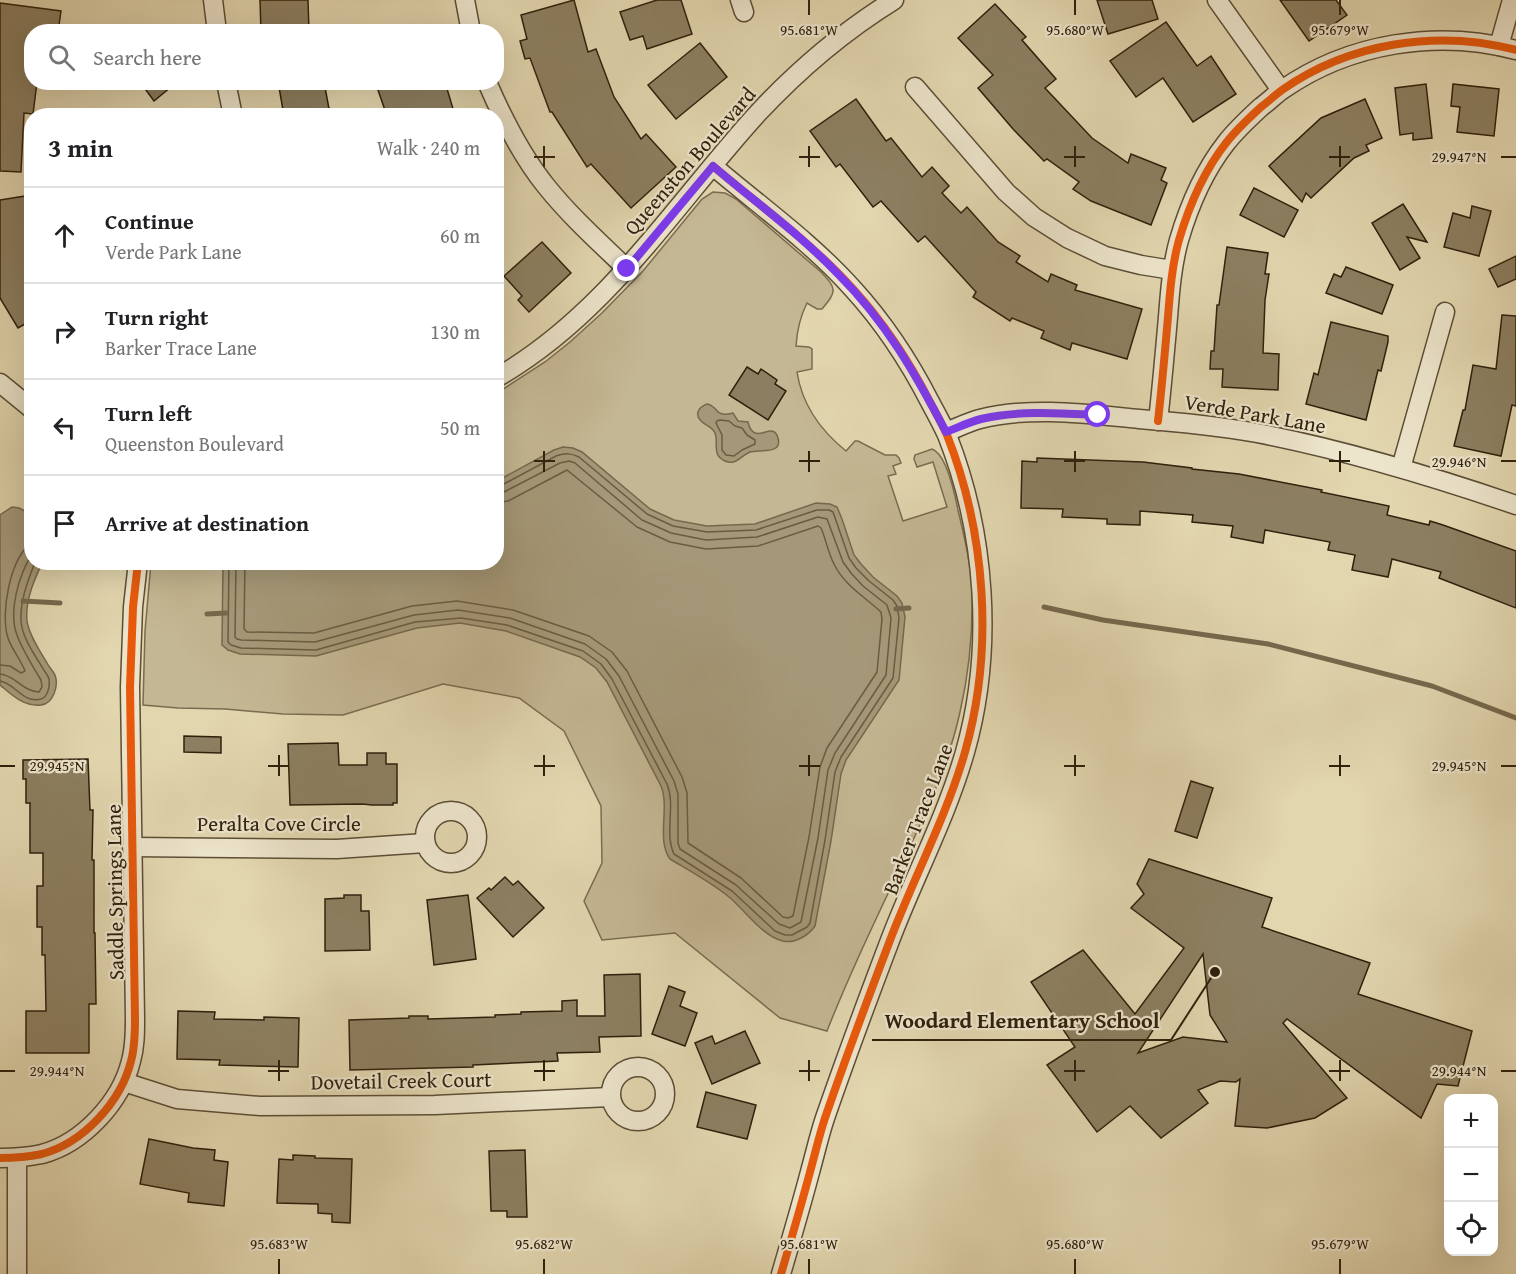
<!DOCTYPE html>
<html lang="en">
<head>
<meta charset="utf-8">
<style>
  body { margin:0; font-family:"Gentium Book Plus",serif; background:#f6f6f6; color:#202124 }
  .controls { position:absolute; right:18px; bottom:18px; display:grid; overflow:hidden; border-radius:12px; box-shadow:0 6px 24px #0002 }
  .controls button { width:54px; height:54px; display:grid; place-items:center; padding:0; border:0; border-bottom:2px solid #e0e0e0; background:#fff; color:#202124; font:30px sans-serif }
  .stop { position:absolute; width:18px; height:18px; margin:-14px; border:4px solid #7c3aed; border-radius:50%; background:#fff }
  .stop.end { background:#7c3aed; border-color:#fff; box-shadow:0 2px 6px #0008 }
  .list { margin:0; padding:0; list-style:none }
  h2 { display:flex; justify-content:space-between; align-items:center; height:78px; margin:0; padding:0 24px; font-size:26px }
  h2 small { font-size:20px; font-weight:400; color:#757577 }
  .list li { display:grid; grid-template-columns:39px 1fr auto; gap:18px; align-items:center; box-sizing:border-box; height:96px; padding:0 24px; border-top:2px solid #e0e0e0 }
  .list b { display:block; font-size:22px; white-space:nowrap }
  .list p { margin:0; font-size:20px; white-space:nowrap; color:#757577 }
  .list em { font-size:20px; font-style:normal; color:#757577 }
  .icon { flex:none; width:33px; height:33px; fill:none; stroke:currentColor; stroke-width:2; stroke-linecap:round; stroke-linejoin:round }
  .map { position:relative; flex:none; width:1516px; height:1274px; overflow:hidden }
  .search { position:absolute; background:#fff; box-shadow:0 6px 24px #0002; left:24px; top:24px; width:480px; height:66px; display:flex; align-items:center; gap:15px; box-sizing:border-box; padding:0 21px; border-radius:24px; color:#757577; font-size:22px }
  .panel { position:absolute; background:#fff; box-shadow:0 6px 24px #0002; left:24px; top:108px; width:480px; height:462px; border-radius:24px }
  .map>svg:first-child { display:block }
  .green { fill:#c4b793; stroke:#7a6c50; stroke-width:1.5 }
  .water { fill:#a59878; stroke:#76684d; stroke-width:1.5 }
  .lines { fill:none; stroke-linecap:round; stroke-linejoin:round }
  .shore { stroke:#6a5c42; stroke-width:1.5 }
  .stream { stroke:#76684d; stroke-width:5 }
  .building { fill:#8c7f61; stroke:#2f200c; stroke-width:1.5; fill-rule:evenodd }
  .minor-casing { stroke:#5c4e35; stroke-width:21 }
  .minor { stroke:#ece4cb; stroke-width:18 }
  .cycleway-casing { stroke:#ece4cb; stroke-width:11 }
  .cycleway { stroke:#e8590c; stroke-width:8 }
  .route { stroke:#7c3aed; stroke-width:8 }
  .ticks { fill:none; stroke:#2f200c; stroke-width:2 }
  .labels { text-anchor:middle; stroke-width:4.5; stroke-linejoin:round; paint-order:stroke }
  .street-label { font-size:21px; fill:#2f200c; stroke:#ece4cb }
  .ticks-label { font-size:15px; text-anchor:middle; fill:#2f200c; stroke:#ece4cb; stroke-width:4.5; stroke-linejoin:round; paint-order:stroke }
  .leader { fill:none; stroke:#2f200c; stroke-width:2 }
  .callout-dot { fill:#2f200c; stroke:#ece4cb; stroke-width:2 }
  .callout-label { font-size:22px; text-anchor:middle; font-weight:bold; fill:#2f200c; stroke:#ece4cb; stroke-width:4.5; stroke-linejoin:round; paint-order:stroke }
</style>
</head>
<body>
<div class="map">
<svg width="1516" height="1274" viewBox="0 0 1516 1274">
  <rect width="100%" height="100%" fill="#e2d6af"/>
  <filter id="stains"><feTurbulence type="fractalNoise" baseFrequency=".00333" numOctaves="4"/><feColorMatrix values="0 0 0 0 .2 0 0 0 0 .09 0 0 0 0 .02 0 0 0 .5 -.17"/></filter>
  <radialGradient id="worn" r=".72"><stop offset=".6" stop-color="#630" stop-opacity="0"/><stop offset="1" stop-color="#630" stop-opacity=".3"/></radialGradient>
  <path class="green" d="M713 192 725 193 736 199 821 272C837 289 837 291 822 309H817L807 303C800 317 797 330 796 346L809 347 812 349V369L797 372C802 405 820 430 846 451L855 441H858L885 455H896L899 458 901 463 893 466 896 474 888 476 903 521 947 507 933 462 917 467 914 459 915 455 932 449C947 454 955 495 958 510 964 536 971 563 972 590 973 631 969 673 960 712 947 772 919 827 894 881 870 931 847 980 827 1031L780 1018 675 933 602 940 584 901 602 863 601 806 564 731 519 698 443 684 343 715 283 714 225 709 178 708 143 705 145 631 151 563 496 562 497 393 545 362 570 342 602 313 643 271 702 199Z"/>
  <g class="water">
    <path d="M707 404C720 407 714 418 733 413L738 421 748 422C754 448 773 419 778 438 783 455 758 449 750 452 740 456 736 466 725 461 711 455 719 443 715 433 712 426 706 426 701 421 694 414 699 407 707 404Z"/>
    <path d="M563 447 573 448 582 452 650 509 674 520 707 526 755 524 816 503 830 504 837 507 842 519 854 555 861 564 873 577 897 596 902 603 905 617 899 680 846 760 841 774 831 841 815 926C809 935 795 944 783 941 763 937 745 910 729 897 712 883 690 871 670 859 656 840 670 808 661 786L607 682 596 668 580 657 506 631 460 623 417 628 316 656 240 654 228 650 222 645 223 563 496 562 497 481 554 450Z"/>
    <path d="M12 507 19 508 31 514 32 562 42 563C34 581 25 600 27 621 29 635 40 651 47 663 49 667 53 671 55 675 59 686 53 704 41 705 24 707 12 695 0 685V515Z"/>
  </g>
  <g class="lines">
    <g class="shore">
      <polygon points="720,420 729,421 735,426 742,428 747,435 755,440 755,444 742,450 734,456 726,455 722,450 722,435 716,423 717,421"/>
      <path d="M229 562 228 642 231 645 241 648 316 650 415 622 461 618 507 625 583 651 601 664 612 679 667 784C676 806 664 833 674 854L732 891 775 931 785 935H792L807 927 810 923 825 840 835 772 841 757 893 678 899 618 897 606 893 600 869 581 856 568 849 558 833 512 829 510H817L756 530 707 532 673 526 647 514 579 457C571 453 565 453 556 456L502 485 496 486"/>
      <polyline points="236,562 235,637 237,639 241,640 315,642 414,615 458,610 510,618 585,644 606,659 619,676 674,781 678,794 678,843 680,849 736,885 779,924 790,928 801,922 818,838 828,770 835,753 886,675 891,618 887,605 863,586 851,573 843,562 827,519 818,517 757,537 706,540 671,533 642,520 575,463 569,461 560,463 504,492 496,494"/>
      <path d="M245 562 244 629 247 632 314 633 412 606 457 601 513 610 589 636 612 652 627 671 682 777 687 793 688 843 741 878 783 917 788 918 793 916 809 837 820 767 827 748 877 672 882 619 881 612C865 597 844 585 834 564 828 553 826 539 821 528L818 526 758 546 706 549 670 542 637 527 567 470 508 501 496 503"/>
      <path d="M0 665 10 666 21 673 25 671C21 660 12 650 8 638 0 614 10 557 32 543"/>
      <path d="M0 674C15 675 22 691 39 692L42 687 41 680C33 667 22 649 17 635 8 611 19 575 32 554"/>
      <path d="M0 681C15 683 23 704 41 699 48 697 50 686 49 679 48 675 44 671 42 667 34 654 22 637 21 621 20 600 28 581 35 562"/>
    </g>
    <g class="stream">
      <polyline points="23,601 60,603"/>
      <polyline points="1044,607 1103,620 1268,644 1432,686 1516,718"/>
      <polyline points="896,609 909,608"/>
      <polyline points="207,614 226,613"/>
    </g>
  </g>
  <g class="building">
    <polygon points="260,0 308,0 309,32 261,32"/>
    <polygon points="574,0 588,52 596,49 614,97 641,139 646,134 676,167 631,208 591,164 587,167 552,112 550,112 530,58 525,59 520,41 527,39 521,15"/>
    <polygon points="657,0 681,0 692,34 647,49 643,36 630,40 620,12"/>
    <polygon points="1097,0 1152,0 1158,19 1108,34"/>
    <polygon points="1280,0 1336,0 1347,15 1309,41"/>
    <polygon points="0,3 61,11 58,32 32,32 32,82 37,82 33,114 24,113 21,172 0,171"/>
    <polygon points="995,4 1026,37 1022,40 1056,79 1045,88 1092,138 1128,163 1131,154 1166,168 1161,180 1167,183 1151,225 1091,201 1073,189 1079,182 1047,159 1044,161 1013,129 978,88 993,75 958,38"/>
    <polygon points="1166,22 1197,66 1211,56 1236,94 1193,122 1163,78 1136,97 1110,61"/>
    <polygon points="700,43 727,77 676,119 648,85"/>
    <polygon points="140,82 177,82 154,101"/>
    <polygon points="306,82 324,82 330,114 319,116 284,116 279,87"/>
    <polygon points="400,82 445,82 454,112 445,116 387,116 378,90"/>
    <polygon points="1426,84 1432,138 1413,140 1413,133 1400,135 1395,88"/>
    <polygon points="1453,84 1499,89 1494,136 1457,132 1460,107 1451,106"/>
    <polygon points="856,99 886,141 891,138 922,177 932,167 949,186 942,193 961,213 967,207 998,242 1020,256 1016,262 1048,282 1051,274 1077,285 1075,290 1142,309 1127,359 1072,343 1070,350 1041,338 1044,331 1012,318 1010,321 973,297 976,292 925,236 918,242 881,201 873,207 840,164 836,167 810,131"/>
    <polygon points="1365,99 1382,138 1366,145 1369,151 1354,158 1311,198 1306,193 1302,202 1269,166 1321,118"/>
    <polygon points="1254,188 1298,210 1284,237 1240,215"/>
    <polygon points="32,195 32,320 18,328 0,298 0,200"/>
    <polygon points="1403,204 1427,242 1407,237 1420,258 1400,270 1372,223"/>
    <polygon points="1472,206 1491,211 1479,256 1444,247 1453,213 1470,218"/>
    <polygon points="542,242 571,273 529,312 518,300 522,296 504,276"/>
    <polygon points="1227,247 1268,253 1265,274 1269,274 1265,300 1263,353 1279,354 1278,390 1222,387 1223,369 1210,369 1211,351 1214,351 1217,305 1219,305"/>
    <polygon points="1516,256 1516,279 1498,287 1489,269"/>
    <polygon points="1346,267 1393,285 1382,314 1326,293 1334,274 1341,277"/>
    <polygon points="1502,315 1516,316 1516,406 1512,405 1501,456 1454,446 1463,410 1465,410 1473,365 1496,369"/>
    <polygon points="1331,322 1388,336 1388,342 1381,371 1378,370 1366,420 1306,404 1314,373 1318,375"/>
    <polygon points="747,367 758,374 761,369 777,380 775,384 786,391 768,420 729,395"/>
    <polygon points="1037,458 1143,462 1192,468 1192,469 1239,474 1322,490 1321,492 1389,506 1387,515 1429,525 1430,521 1443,525 1516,551 1516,608 1439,578 1441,572 1392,559 1388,577 1352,570 1355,555 1328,550 1330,542 1265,530 1263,543 1231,537 1233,526 1192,522 1193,515 1140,511 1140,525 1107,524 1107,519 1062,517 1063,509 1021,508 1022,461 1037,462"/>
    <polygon points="184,736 221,737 221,753 184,752"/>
    <polygon points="338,743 339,765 367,765 367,753 386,753 386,764 397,764 397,803 393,803 393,805 372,805 362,804 290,805 288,744"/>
    <polygon points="88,759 90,810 93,810 92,860 94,860 94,933 95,933 96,1004 89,1004 89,1053 26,1053 26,1011 46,1011 45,955 42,955 42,927 37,927 37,886 43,886 43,853 30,853 30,803 26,803 26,779 23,779 23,760"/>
    <polygon points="1191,781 1213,788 1197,838 1175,831"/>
    <path d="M1149 859 1272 898 1262 927 1370 963 1358 994 1472 1031 1458 1086 1437 1084 1421 1118 1287 1019 1283 1023 1347 1098 1315 1118 1267 1128 1235 1126 1240 1079 1236 1082 1220 1081 1198 1090 1208 1103 1161 1138 1130 1106 1097 1132 1047 1065 1075 1047 1031 982 1083 950 1135 1014 1184 948 1131 908 1144 894 1137 884ZM1203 954 1210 1015 1227 1042 1183 1037 1138 1053Z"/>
    <polygon points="505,877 513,885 518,881 544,908 513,937 477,898 489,888 491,890"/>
    <polygon points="344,895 361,895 361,911 369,911 370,950 325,951 325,899 344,898"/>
    <polygon points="468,895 476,959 434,965 427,900"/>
    <polygon points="640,974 641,1036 599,1037 600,1052 557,1053 558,1061 473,1065 473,1067 350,1070 349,1020 409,1018 409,1016 428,1016 428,1019 495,1017 495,1015 521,1014 521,1012 562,1011 562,1001 577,1000 577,1016 605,1016 604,975"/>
    <polygon points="669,986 685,992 680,1006 697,1013 685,1046 652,1034"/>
    <polygon points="178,1011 215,1012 214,1019 264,1020 264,1017 299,1018 298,1067 219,1065 220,1060 177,1059"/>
    <polygon points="745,1031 760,1063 712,1084 695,1043 712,1036 715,1044"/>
    <polygon points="706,1092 756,1105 747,1139 697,1127"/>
    <polygon points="149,1139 193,1148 215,1150 214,1160 228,1162 224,1206 188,1202 189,1193 140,1184"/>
    <polygon points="525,1150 527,1217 507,1217 507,1211 491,1211 489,1151"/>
    <polygon points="293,1155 315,1156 315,1158 352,1159 350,1223 332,1222 332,1214 318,1213 318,1204 277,1203 279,1159 293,1160"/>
  </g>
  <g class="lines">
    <defs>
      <g id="minor">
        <polyline points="213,0 217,32"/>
        <polyline points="465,0 471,32"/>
        <polyline points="740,0 744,12"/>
        <polyline points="1217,0 1281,90"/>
        <polyline points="1499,46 1512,0"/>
        <polyline points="226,82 233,116"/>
        <path d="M487 82C503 119 521 155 546 186 570 216 599 242 627 269"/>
        <polyline points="915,87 1006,192 1034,217 1067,238 1105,256 1141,265 1172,270"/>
        <path d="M713 166C760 206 812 243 853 289 884 323 909 361 930 402 936 413 942 424 947 435 986 534 994 650 965 752 946 818 913 879 889 943 867 1001 845 1060 825 1118 819 1136 815 1154 810 1172 801 1206 791 1240 781 1274"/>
        <path d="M496 378C607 315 674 205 758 113 798 70 844 31 894 0"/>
        <polyline points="0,383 32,409"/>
        <path d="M1158 421C1162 386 1165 351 1168 317 1170 291 1172 265 1179 240 1189 206 1204 171 1226 143 1236 130 1249 118 1261 107 1268 102 1275 95 1282 90 1349 43 1437 29 1516 50"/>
        <path d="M946 432C957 428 968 422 980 419 1030 406 1088 414 1139 419 1178 422 1218 426 1257 433 1345 450 1431 476 1516 505"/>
        <polyline points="1401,468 1445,312"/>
        <circle cx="451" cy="837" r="26"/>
        <polyline points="132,847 337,849 425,843"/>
        <circle cx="638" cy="1094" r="27"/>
        <polyline points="124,1082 177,1099 260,1106 435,1105 610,1097"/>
        <path d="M0 1158C14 1158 28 1157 42 1154 83 1143 121 1102 131 1061 135 1047 135 1033 135 1019L130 687 133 607 138 562"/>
        <polyline points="17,1158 17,1274"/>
      </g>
    </defs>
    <use href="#minor" class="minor-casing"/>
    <use href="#minor" class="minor"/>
    <defs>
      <g id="cycleway">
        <path d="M713 166C760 206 812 243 853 289 884 323 909 361 930 402 936 413 942 424 947 435 986 534 994 650 965 752 946 818 913 879 889 943 867 1001 845 1060 825 1118 819 1136 815 1154 810 1172 801 1206 791 1240 781 1274"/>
        <path d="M1158 421C1162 386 1165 351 1168 317 1170 291 1172 265 1179 240 1189 206 1204 171 1226 143 1236 130 1249 118 1261 107 1268 102 1275 95 1282 90 1349 43 1437 29 1516 50"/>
        <path d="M0 1158C14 1158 28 1157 42 1154 83 1143 121 1102 131 1061 135 1047 135 1033 135 1019L130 687 133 607 138 562"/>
      </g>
    </defs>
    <use href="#cycleway" class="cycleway-casing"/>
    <use href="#cycleway" class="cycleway"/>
  </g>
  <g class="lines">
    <path class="route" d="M627 269 713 166C755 202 800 234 838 274 886 322 915 373 946 432 957 428 969 422 981 419 1019 410 1059 413 1098 415"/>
  </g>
  <path class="ticks" d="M809 0V15M1075 0V15M1340 0V15M544 146V167M809 146V167M1075 146V167M1340 146V167M534 157H555M799 157H820M1064 157H1085M1329 157H1350M1501 157H1516M544 451V472M809 451V472M1075 451V472M1340 451V472M534 461H555M799 461H820M1064 461H1085M1329 461H1350M1501 461H1516M279 755V776M544 755V776M809 755V776M1075 755V776M1340 755V776M0 766H15M268 766H289M534 766H555M799 766H820M1064 766H1085M1329 766H1350M1501 766H1516M279 1060V1081M544 1060V1081M809 1060V1081M1075 1060V1081M1340 1060V1081M0 1071H15M268 1071H289M534 1071H555M799 1071H820M1064 1071H1085M1329 1071H1350M1501 1071H1516M279 1259V1274M544 1259V1274M809 1259V1274M1075 1259V1274M1340 1259V1274"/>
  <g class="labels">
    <g class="street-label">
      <text transform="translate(690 161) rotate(-49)" y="7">Queenston Boulevard</text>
      <text transform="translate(1255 414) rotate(10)" y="7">Verde Park Lane</text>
      <text transform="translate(918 819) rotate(-69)" y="7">Barker Trace Lane</text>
      <text x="279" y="831">Peralta Cove Circle</text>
      <text transform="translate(115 892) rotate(-91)" y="7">Saddle Springs Lane</text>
      <text transform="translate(401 1081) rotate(-1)" y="7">Dovetail Creek Court</text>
    </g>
  </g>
  <g class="ticks-label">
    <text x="809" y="35">95.681°W</text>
    <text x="1075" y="35">95.680°W</text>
    <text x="1340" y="35">95.679°W</text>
    <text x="1459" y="162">29.947°N</text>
    <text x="1459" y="467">29.946°N</text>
    <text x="57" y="771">29.945°N</text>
    <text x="1459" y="771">29.945°N</text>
    <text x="57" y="1076">29.944°N</text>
    <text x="1459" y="1076">29.944°N</text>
    <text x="279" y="1249">95.683°W</text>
    <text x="544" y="1249">95.682°W</text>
    <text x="809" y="1249">95.681°W</text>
    <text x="1075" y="1249">95.680°W</text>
    <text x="1340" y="1249">95.679°W</text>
  </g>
  <path class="leader" d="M1215 972L1171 1040H872"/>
  <circle class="callout-dot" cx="1215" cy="972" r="6"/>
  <g class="callout-label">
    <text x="1022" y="1028">Woodard Elementary School</text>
  </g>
  <rect width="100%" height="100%" filter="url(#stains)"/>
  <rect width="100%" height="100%" fill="url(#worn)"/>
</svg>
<div class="controls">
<button>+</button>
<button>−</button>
<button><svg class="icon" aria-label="locate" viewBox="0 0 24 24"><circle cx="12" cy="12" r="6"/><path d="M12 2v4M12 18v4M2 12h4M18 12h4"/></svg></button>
</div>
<div class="stop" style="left:1098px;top:415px"></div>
<div class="stop end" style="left:627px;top:269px"></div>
<div class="search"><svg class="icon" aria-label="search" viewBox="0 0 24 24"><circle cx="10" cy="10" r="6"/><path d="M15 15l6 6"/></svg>Search here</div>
<section class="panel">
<h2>3 min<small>Walk · 240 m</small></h2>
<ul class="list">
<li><svg class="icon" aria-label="ahead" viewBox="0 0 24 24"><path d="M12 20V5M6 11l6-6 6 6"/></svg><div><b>Continue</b><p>Verde Park Lane</p></div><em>60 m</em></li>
<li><svg class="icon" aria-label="right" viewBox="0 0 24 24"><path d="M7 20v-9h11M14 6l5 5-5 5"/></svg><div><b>Turn right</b><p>Barker Trace Lane</p></div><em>130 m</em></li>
<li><svg class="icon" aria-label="left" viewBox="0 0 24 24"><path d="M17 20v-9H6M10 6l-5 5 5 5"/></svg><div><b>Turn left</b><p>Queenston Boulevard</p></div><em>50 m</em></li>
<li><svg class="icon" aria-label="arrive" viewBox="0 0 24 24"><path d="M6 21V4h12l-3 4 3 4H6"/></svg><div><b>Arrive at destination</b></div></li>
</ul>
</section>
</div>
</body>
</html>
